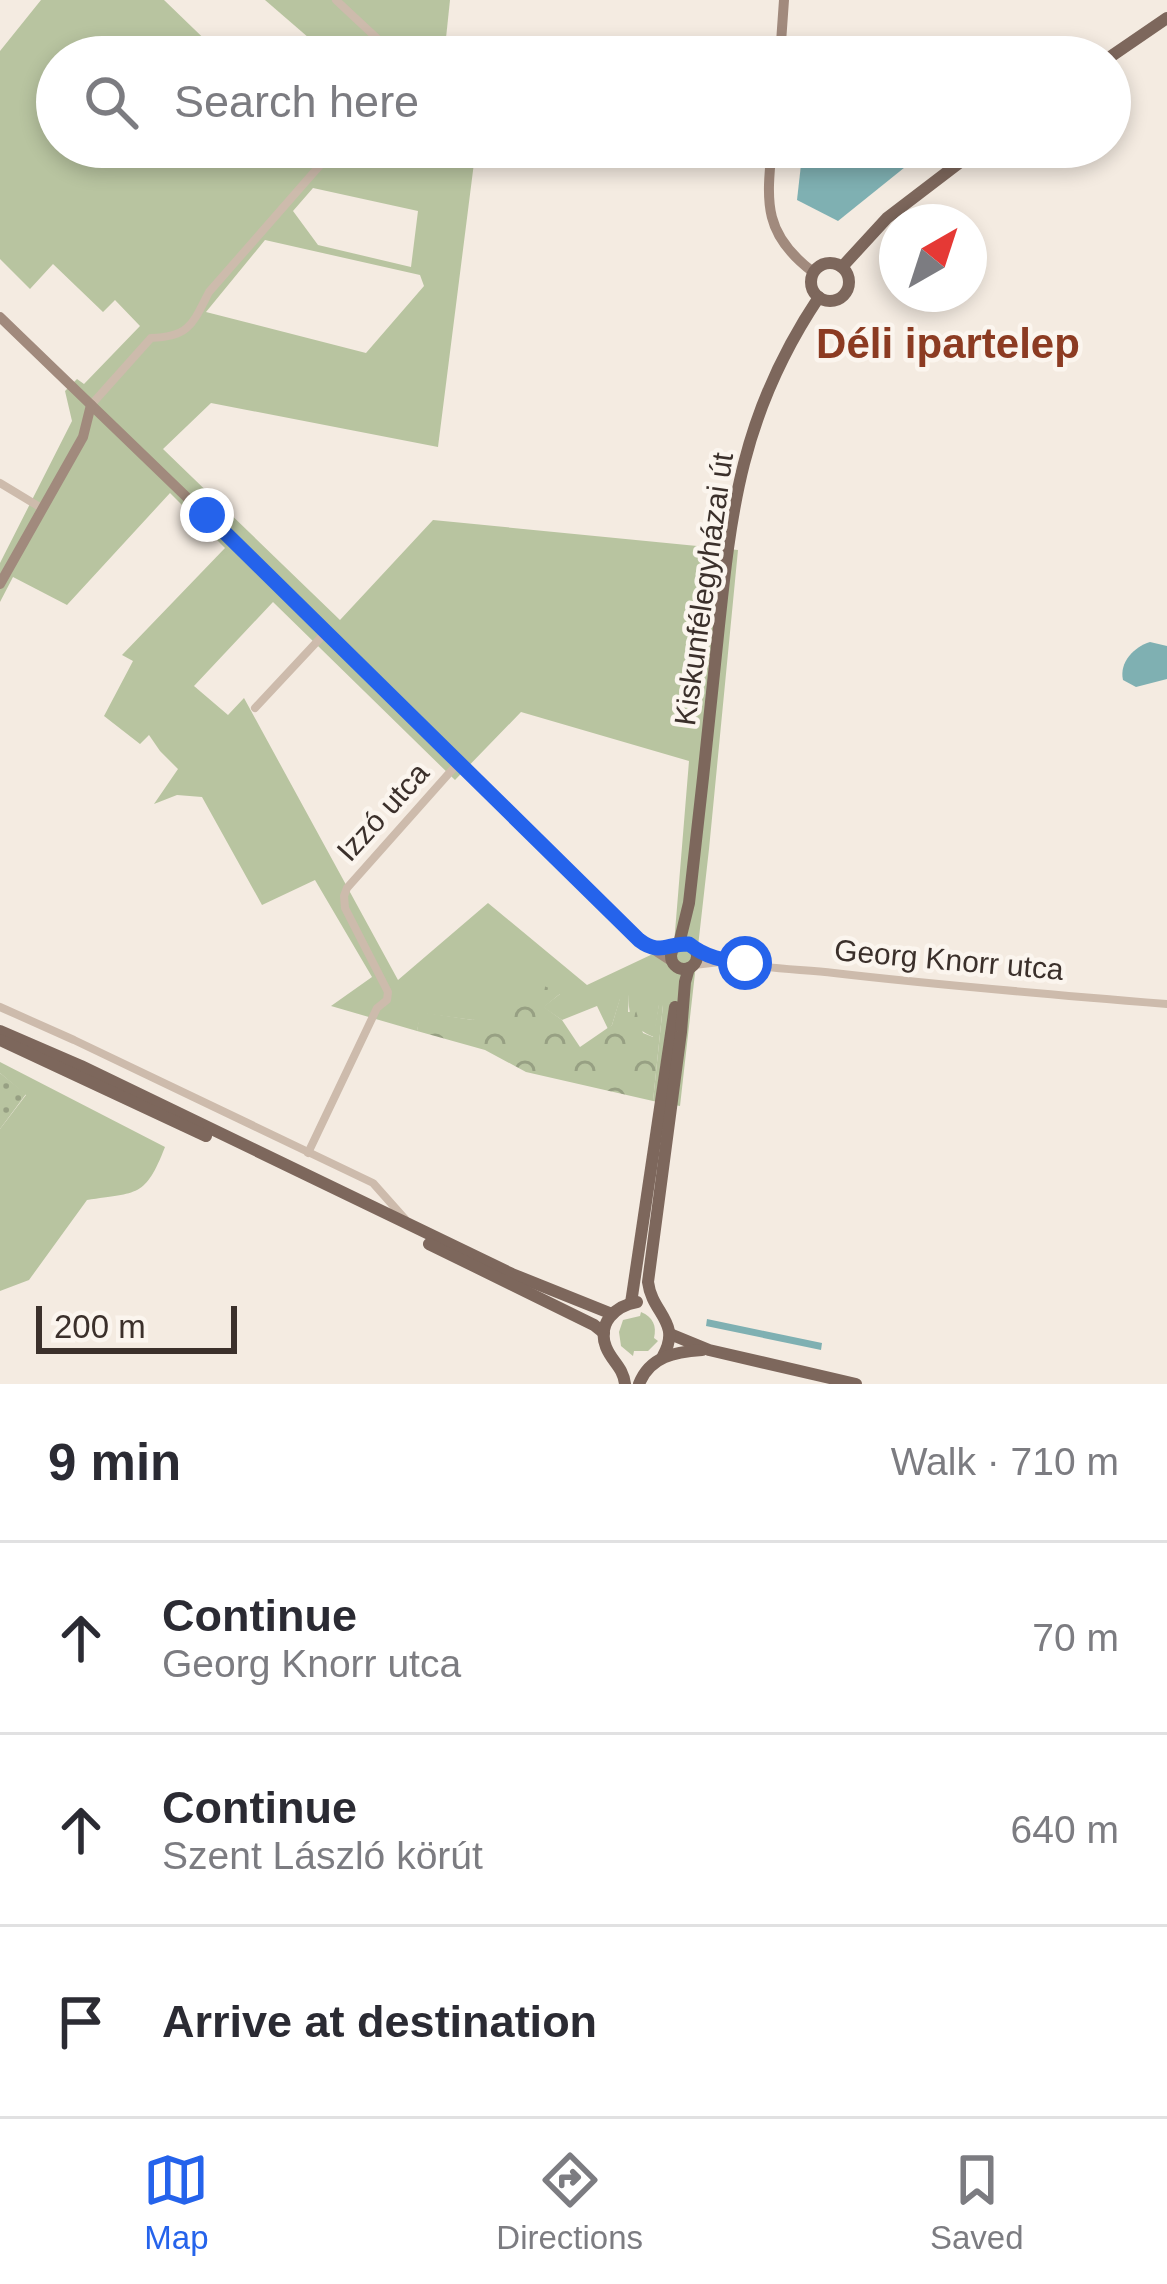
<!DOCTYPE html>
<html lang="en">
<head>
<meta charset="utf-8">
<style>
  body { margin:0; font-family:Arial,sans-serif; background:#f2f2f3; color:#2b2b33 }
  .compass { position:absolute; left:879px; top:204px; width:108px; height:108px; border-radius:50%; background:#fff; box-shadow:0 6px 18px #0003; rotate:39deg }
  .scale { position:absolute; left:36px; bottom:30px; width:201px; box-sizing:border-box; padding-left:12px; border:6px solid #3b302b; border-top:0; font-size:33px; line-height:42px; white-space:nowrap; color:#3b302b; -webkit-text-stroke:9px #fbf5ee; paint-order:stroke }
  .stop { position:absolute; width:36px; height:36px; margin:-27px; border:9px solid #2563eb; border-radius:50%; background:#fff }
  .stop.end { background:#2563eb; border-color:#fff; box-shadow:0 3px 12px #0008 }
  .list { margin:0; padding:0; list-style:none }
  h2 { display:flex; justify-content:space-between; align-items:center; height:156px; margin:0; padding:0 48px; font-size:51px }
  h2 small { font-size:39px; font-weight:400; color:#7c7c81 }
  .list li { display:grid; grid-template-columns:78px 1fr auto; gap:36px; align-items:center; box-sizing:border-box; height:192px; padding:0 48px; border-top:3px solid #e1e1e2 }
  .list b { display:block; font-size:45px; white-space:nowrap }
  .list p { margin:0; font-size:39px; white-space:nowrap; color:#7c7c81 }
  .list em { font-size:39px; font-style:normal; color:#7c7c81 }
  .icon { flex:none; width:66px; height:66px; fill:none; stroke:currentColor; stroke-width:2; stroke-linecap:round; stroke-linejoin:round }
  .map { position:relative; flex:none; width:1167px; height:1384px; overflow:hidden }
  .search { position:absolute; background:#fff; box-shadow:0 6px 18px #0003; left:36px; right:36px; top:36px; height:132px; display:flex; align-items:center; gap:30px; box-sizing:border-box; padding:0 42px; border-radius:66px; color:#7c7c81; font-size:45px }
  .sheet { height:732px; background:#fff }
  nav { display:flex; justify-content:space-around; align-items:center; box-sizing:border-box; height:168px; border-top:3px solid #e1e1e2; background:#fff; font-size:33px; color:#7c7c81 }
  nav a { display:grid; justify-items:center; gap:6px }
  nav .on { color:#2563eb }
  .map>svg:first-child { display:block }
  .grass { fill:#b8c4a0; fill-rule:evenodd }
  .forest { fill:url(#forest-crowns) }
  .garden { fill:url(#garden-dots) }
  .water { fill:#7fb0b2 }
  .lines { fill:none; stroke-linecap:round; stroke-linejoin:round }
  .street { stroke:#cdbbac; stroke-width:8 }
  .secondary { stroke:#a18a7d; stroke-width:10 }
  .primary { stroke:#7d675c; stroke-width:12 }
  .route { stroke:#2563eb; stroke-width:15 }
  .labels { text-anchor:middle; stroke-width:9; stroke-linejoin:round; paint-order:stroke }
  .street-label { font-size:30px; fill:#3b302b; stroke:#fbf5ee }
  .district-label { font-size:42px; font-weight:bold; fill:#8c3b22; stroke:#fbf5ee }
</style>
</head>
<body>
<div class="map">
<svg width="1167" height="1384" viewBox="0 0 1167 1384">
  <defs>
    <pattern id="forest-crowns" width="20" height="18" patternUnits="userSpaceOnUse" patternTransform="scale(3)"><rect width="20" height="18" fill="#b8c4a0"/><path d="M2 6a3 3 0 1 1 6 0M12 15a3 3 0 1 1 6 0" fill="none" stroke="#97a083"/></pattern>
    <pattern id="garden-dots" width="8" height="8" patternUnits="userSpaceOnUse" patternTransform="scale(3)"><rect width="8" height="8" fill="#b8c4a0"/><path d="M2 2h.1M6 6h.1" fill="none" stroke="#97a083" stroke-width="1.8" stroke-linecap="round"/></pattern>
  </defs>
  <rect width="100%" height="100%" fill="#f4ebe1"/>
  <g class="grass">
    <path d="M41 0H164L223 57H57V147H476L438 447 211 403 163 449 340 620 433 520 738 550 709 849 680 1106 653 1101 663 1005H659L654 1037C634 1030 627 1015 629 995L620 999 612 1025 608 1029 597 1006 562 1020 543 1007 560 994 473 1020 421 1013 417 1031 331 1006 372 977 315 880 262 905 202 797 177 795 154 804 178 769 160 751 149 735 140 744 104 716 133 661 122 655 225 548 170 493 67 605 13 577 0 602V563L72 421 65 391 77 379 84 384 140 326 115 300 103 312 53 264 30 289 0 259V51ZM313 188 418 211 411 267 318 245 293 211ZM265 240 420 275 424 286 366 353 206 312ZM273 602 455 780 521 712 689 761 674 944 587 985 488 903 398 980 244 698 228 715 194 686Z"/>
    <polygon points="265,0 450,0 444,57 331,57"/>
    <path d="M0 1062 165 1147C145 1198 138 1192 87 1200L29 1280 0 1291V1129L26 1095 0 1073Z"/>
    <path d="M641 1312C653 1317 657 1326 654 1338L658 1341 648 1351H634L633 1356 621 1346 619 1332 623 1320 640 1316Z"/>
  </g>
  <polygon class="forest" points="532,981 561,993 544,1007 562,1020 580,1047 612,1025 620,998 629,994 628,1012 636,1011 643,1033 653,1037 659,1004 663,1005 653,1101 526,1072 485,1050 417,1031 420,1012 473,1020"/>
  <polygon class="garden" points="0,1073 26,1094 0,1129"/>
  <g class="water">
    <polygon points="803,147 930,147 838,221 797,200"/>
    <path d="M1150 642 1167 646V679L1136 687 1123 680C1119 662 1134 647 1150 642Z"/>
    <polygon points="707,1319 822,1343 821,1350 706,1326"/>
  </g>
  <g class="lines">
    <g class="street">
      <polyline points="336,0 397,57"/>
      <path d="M91 405 151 338C190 337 193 323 209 292L336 147"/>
      <polyline points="0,483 43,509"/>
      <polyline points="255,708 326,632"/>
      <path d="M696 951C739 969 789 968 834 973 945 986 1056 995 1167 1004"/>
      <polyline points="694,965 720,962"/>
      <polyline points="0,1007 74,1040 373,1183 405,1219"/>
      <polyline points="308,1153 377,1008 387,1000 388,992 345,908 344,896 347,888 459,762"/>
    </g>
    <g class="secondary">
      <polyline points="780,57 784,0"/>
      <path d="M772 147C766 204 764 235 813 272"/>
      <polyline points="0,317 428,730 639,940 673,962"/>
      <polyline points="0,584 83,437 91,405"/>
    </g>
    <g class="primary">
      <polyline points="1110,57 1167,18"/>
      <circle cx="830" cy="282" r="19"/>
      <polyline points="842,267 887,218 980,147"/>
      <circle cx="684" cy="956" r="13"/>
      <path d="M679 944 689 903C698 823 707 744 715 664 730 522 736 421 819 297"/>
      <polyline points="0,1031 81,1066 512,1274 612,1314"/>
      <polyline points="0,1040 206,1136"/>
      <polyline points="429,1244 594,1325 604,1333"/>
      <polyline points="631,1303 675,1007"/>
      <polyline points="670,1334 709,1350 856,1384"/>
      <path d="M663 1356C682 1322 652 1314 648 1282L681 1032 685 982 689 968"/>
      <path d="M625 1384C623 1367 612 1362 606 1347 597 1323 615 1306 637 1302"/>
      <path d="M639 1384C650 1356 675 1352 702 1350"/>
    </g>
  </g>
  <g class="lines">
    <path class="route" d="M207 515 639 940C660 956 667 943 689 944 705 957 724 961 745 963"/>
  </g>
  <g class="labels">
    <g class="street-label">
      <text transform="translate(704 589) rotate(-82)" y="10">Kiskunfélegyházai út</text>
      <text transform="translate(383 812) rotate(-48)" y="10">Izzó utca</text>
      <text transform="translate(949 960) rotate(5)" y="10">Georg Knorr utca</text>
    </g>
    <g class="district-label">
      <text x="948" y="358">Déli ipartelep</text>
    </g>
  </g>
</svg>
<svg class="compass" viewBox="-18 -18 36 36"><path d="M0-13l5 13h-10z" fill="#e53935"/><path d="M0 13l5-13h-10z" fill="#7c7c81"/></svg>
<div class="scale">200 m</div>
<div class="stop" style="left:745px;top:963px"></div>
<div class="stop end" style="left:207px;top:515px"></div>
<div class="search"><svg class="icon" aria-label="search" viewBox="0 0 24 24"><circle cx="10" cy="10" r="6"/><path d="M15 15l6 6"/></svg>Search here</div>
</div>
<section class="sheet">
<h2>9 min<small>Walk · 710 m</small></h2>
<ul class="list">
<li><svg class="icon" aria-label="ahead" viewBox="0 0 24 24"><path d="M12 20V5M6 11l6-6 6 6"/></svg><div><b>Continue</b><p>Georg Knorr utca</p></div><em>70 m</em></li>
<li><svg class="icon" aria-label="ahead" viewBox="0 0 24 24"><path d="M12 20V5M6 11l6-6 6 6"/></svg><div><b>Continue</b><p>Szent László körút</p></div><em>640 m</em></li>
<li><svg class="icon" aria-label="arrive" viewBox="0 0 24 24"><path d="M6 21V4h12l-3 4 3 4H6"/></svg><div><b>Arrive at destination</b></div></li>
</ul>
</section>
<nav>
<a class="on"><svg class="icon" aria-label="map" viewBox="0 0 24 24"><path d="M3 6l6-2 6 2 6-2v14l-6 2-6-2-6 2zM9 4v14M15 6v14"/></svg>Map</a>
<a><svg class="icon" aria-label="directions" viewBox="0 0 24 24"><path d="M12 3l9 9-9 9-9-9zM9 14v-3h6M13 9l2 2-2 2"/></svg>Directions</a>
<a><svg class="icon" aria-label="saved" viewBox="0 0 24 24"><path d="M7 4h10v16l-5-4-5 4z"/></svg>Saved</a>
</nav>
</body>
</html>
